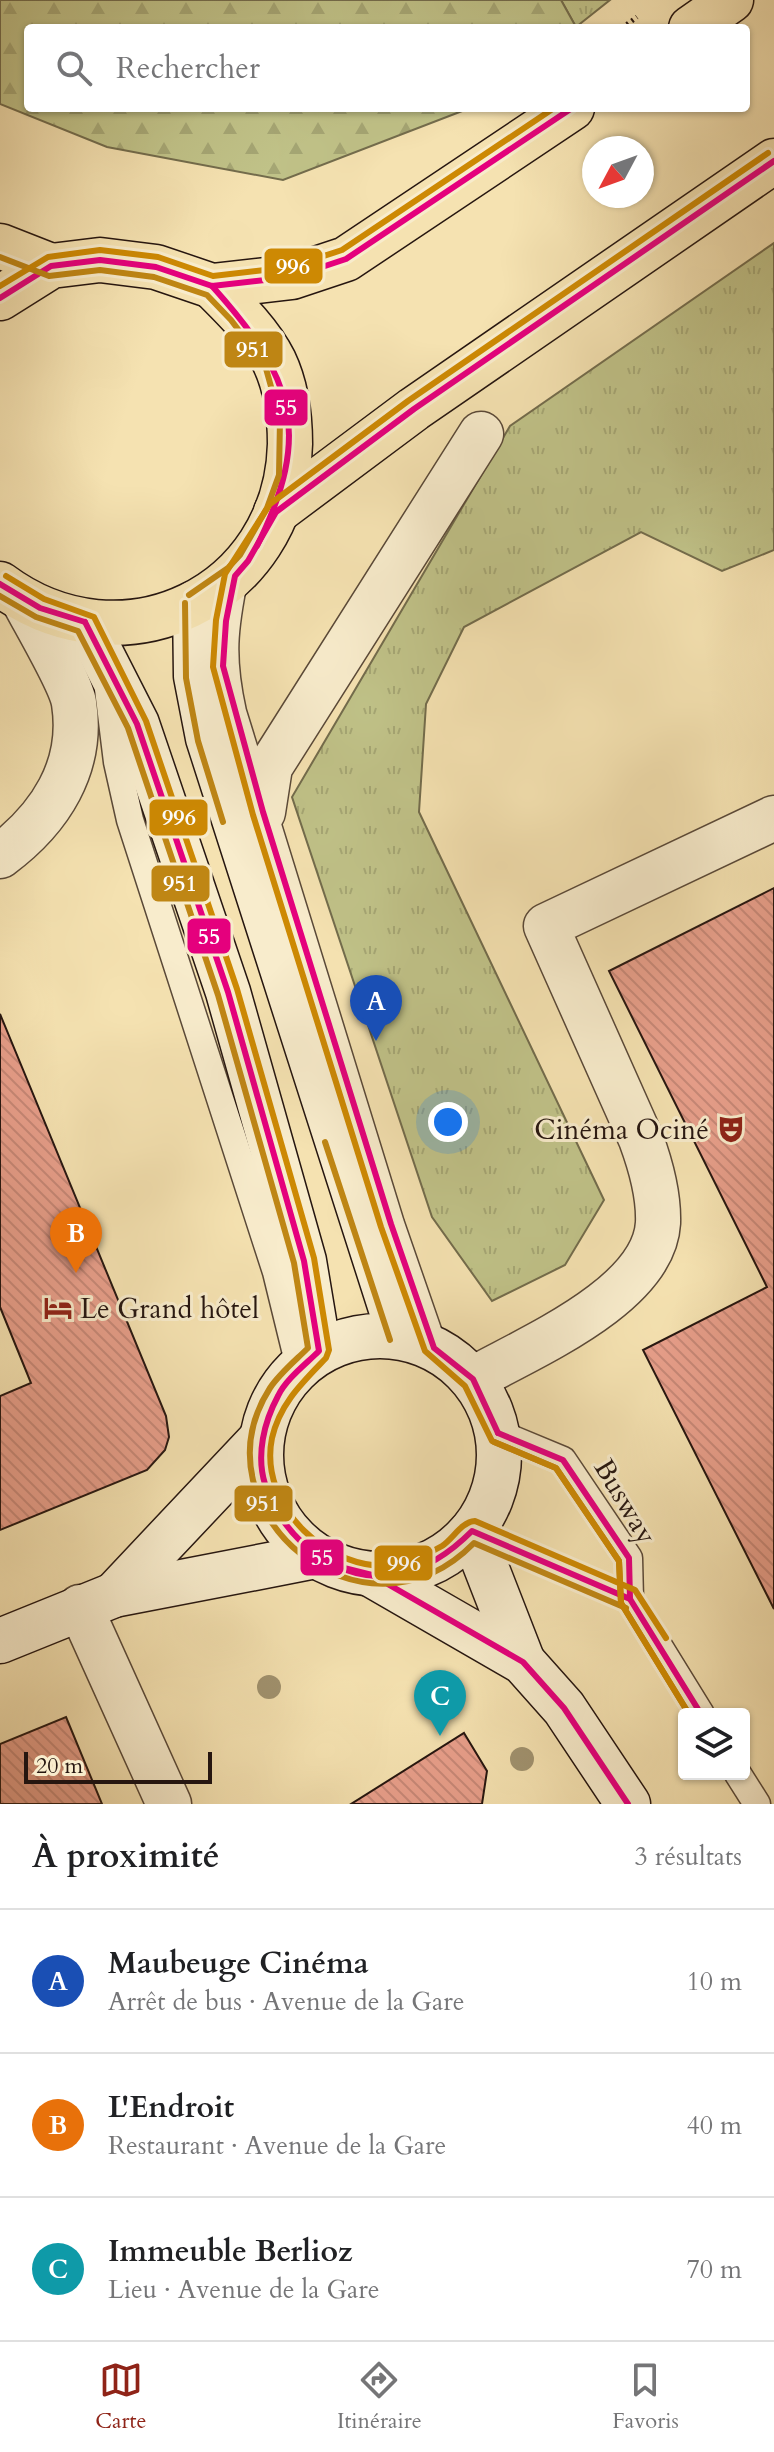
<!DOCTYPE html>
<html lang="fr">
<head>
<meta charset="utf-8">
<style>
  body { margin:0; font-family:Cardo,serif; background:#f6f6f6; color:#202124 }
  .controls { position:absolute; right:24px; bottom:24px; display:grid; overflow:hidden; border-radius:8px; box-shadow:0 2px 6px #0004 }
  .controls button { width:72px; height:72px; display:grid; place-items:center; padding:0; border:0; border-bottom:2px solid #e0e0e0; background:#fff; color:#202124; font:40px sans-serif }
  .compass { position:absolute; left:582px; top:136px; width:72px; height:72px; border-radius:50%; background:#fff; box-shadow:0 2px 6px #0004; rotate:229deg }
  .scale { position:absolute; left:24px; bottom:20px; width:188px; box-sizing:border-box; padding-left:8px; border:4px solid #261610; border-top:0; font-size:22px; line-height:28px; white-space:nowrap; color:#261610; -webkit-text-stroke:6px #f8eccc; paint-order:stroke }
  .you { position:absolute; left:448px; top:1122px; width:28px; height:28px; margin:-20px; border:6px solid #fff; border-radius:50%; background:#1a73e8; box-shadow:0 0 0 12px #1a73e833 }
  .badge { display:grid; place-items:center; width:52px; height:52px; border-radius:50%; background:#8f2418; color:#fff; font-size:26px; font-weight:700 }
  .pin { position:absolute; translate:-50% -66px; filter:drop-shadow(0 2px 4px #0008) }
  .pin::after { content:''; position:absolute; top:42px; width:28px; height:24px; background:inherit; clip-path:polygon(0 0,100% 0,50% 100%) }
  .list { margin:0; padding:0; list-style:none }
  h2 { display:flex; justify-content:space-between; align-items:center; height:104px; margin:0; padding:0 32px; font-size:34px }
  h2 small { font-size:26px; font-weight:400; color:#757577 }
  .list li { display:grid; grid-template-columns:52px 1fr auto; gap:24px; align-items:center; box-sizing:border-box; height:144px; padding:0 32px; border-top:2px solid #e0e0e0 }
  .list b { display:block; font-size:30px; white-space:nowrap }
  .list p { margin:0; font-size:26px; white-space:nowrap; color:#757577 }
  .list em { font-size:26px; font-style:normal; color:#757577 }
  .icon { flex:none; width:44px; height:44px; fill:none; stroke:currentColor; stroke-width:2; stroke-linecap:round; stroke-linejoin:round }
  .map { position:relative; flex:none; width:774px; height:1804px; overflow:hidden }
  .search { position:absolute; background:#fff; box-shadow:0 2px 6px #0004; left:24px; right:24px; top:24px; height:88px; display:flex; align-items:center; gap:20px; box-sizing:border-box; padding:0 28px; border-radius:8px; color:#757577; font-size:30px }
  .sheet { height:536px; background:#fff }
  nav { display:flex; justify-content:space-around; align-items:center; box-sizing:border-box; height:112px; border-top:2px solid #e0e0e0; background:#fff; font-size:22px; color:#757577 }
  nav a { display:grid; justify-items:center; gap:4px }
  nav .on { color:#8f2418 }
  .map>svg:first-child { display:block }
  .grass { fill:url(#grass-tufts); stroke:#736c4c; stroke-width:2 }
  .forest { fill:url(#forest-firs); stroke:#736c4c; stroke-width:2 }
  .building { fill:url(#building-back-hatch); stroke:#261610; stroke-width:2 }
  .lines { fill:none; stroke-linecap:round; stroke-linejoin:round }
  .lane-casing { stroke:#5a4938; stroke-width:29 }
  .street-casing { stroke:#5a4938; stroke-width:47 }
  .secondary-casing { stroke:#261610; stroke-width:47 }
  .primary-casing { stroke:#261610; stroke-width:47 }
  .path { stroke:#261610; stroke-width:5; stroke-dasharray:2 4; stroke-linecap:butt }
  .lane { stroke:#f8eccc; stroke-width:26 }
  .street { stroke:#f8eccc; stroke-width:44 }
  .secondary { stroke:#f8eccc; stroke-width:44 }
  .primary { stroke:#f5e2b1; stroke-width:44 }
  .bus-1-casing { stroke:#f8eccc; stroke-width:12 }
  .bus-2-casing { stroke:#f8eccc; stroke-width:12 }
  .bus-3-casing { stroke:#f8eccc; stroke-width:12 }
  .bus-1 { stroke:#e5007d; stroke-width:6 }
  .bus-2 { stroke:#bf8614; stroke-width:6 }
  .bus-3 { stroke:#cd8903; stroke-width:6 }
  .tree { fill:#a19370 }
  .labels { text-anchor:middle; stroke-width:6; stroke-linejoin:round; paint-order:stroke }
  .poi-label { font-size:28px; fill:#261610; stroke:#f8eccc; text-anchor:end }
  .street-label { font-size:28px; fill:#261610; stroke:#f8eccc }
  .line-badge { stroke:#f8eccc; stroke-width:3 }
  .badge-label { font-size:22px; text-anchor:middle; font-weight:bold; fill:#fff }
</style>
</head>
<body>
<div class="map">
<svg width="774" height="1804" viewBox="0 0 774 1804">
  <defs>
    <pattern id="grass-tufts" width="24" height="20" patternUnits="userSpaceOnUse" patternTransform="scale(2)"><rect width="24" height="20" fill="#c0c288"/><path d="M3 7l-1-3M5 7V3M7 7l1-3M15 17l-1-3M17 17v-4M19 17l1-3" fill="none" stroke="#a5a674"/></pattern>
    <pattern id="forest-firs" width="22" height="20" patternUnits="userSpaceOnUse" patternTransform="scale(2)"><rect width="22" height="20" fill="#c0c288"/><path d="M5 1l3.5 6h-7zM16 11l3.5 6h-7z" fill="#a5a674"/></pattern>
    <pattern id="building-back-hatch" width="6" height="6" patternUnits="userSpaceOnUse" patternTransform="scale(2)"><rect width="6" height="6" fill="#e89f8b"/><path d="M-1 5l2 2M0 0l6 6M5-1l2 2" fill="none" stroke="#c78877"/></pattern>
  </defs>
  <rect width="100%" height="100%" fill="#f5e2b1"/>
  <filter id="stains"><feTurbulence type="fractalNoise" baseFrequency=".0025" numOctaves="4"/><feColorMatrix values="0 0 0 0 .2 0 0 0 0 .09 0 0 0 0 .02 0 0 0 .5 -.17"/></filter>
  <radialGradient id="worn" r=".72"><stop offset=".6" stop-color="#630" stop-opacity="0"/><stop offset="1" stop-color="#630" stop-opacity=".3"/></radialGradient>
  <g class="grass">
    <polygon points="561,0 610,0 576,27"/>
    <polygon points="774,243 774,550 722,571 641,532 464,627 426,704 419,812 604,1200 565,1265 492,1301 432,1217 292,797 510,426"/>
  </g>
  <polygon class="forest" points="0,0 561,0 576,27 28,28 28,108 470,108 283,180 107,147 0,104"/>
  <g class="building">
    <polygon points="774,888 774,1609 643,1350 767,1287 609,971"/>
    <polygon points="0,1014 166,1416 169,1437 165,1450 147,1470 0,1530 0,1396 31,1383 0,1307"/>
    <polygon points="66,1717 102,1804 0,1804 0,1744"/>
    <polygon points="464,1733 487,1771 482,1804 351,1804"/>
  </g>
  <g class="lines">
    <defs>
      <g id="lane">
        <path d="M235 576C224 629 221 658 233 712L391 1224 434 1348"/>
        <polyline points="108,689 117,762 130,820 276,1272 299,1366"/>
        <polyline points="498,1433 563,1460 629,1558 630,1599 701,1714"/>
        <polyline points="472,1531 630,1599"/>
        <polyline points="738,1774 757,1804"/>
      </g>
      <g id="street">
        <polyline points="263,812 270,767 481,434"/>
        <path d="M0 856C50 819 84 767 74 703 71 683 36 624 25 603"/>
        <path d="M473 1379C528 1348 654 1296 658 1223 659 1194 651 1166 641 1139L546 926 774 818"/>
        <polyline points="80,1607 169,1804"/>
      </g>
      <g id="secondary">
        <polyline points="195,603 196,676 208,738 400,1337"/>
        <polyline points="85,622 137,724 228,992 304,1261 319,1351"/>
        <circle cx="380" cy="1455" r="119"/>
        <polyline points="472,1531 523,1662"/>
        <polyline points="372,1575 523,1662 564,1708 628,1804"/>
        <polyline points="114,1595 261,1439"/>
        <polyline points="0,1641 114,1595 316,1556"/>
      </g>
      <g id="primary">
        <polyline points="691,28 731,0"/>
        <polyline points="0,246 51,266"/>
        <polyline points="0,298 51,266 100,260 156,267 212,286 292,277 346,259 572,108"/>
        <polyline points="276,512 414,409 774,161"/>
        <path d="M0 584C122 675 286 597 290 444 290 417 286 386 274 361 260 333 234 308 212 286"/>
      </g>
    </defs>
    <use href="#lane" class="lane-casing"/>
    <use href="#street" class="street-casing"/>
    <use href="#secondary" class="secondary-casing"/>
    <use href="#primary" class="primary-casing"/>
    <polyline class="path" points="622,28 637,17"/>
    <use href="#lane" class="lane"/>
    <use href="#street" class="street"/>
    <use href="#secondary" class="secondary"/>
    <use href="#primary" class="primary"/>
    <defs>
      <g id="bus-1">
        <path d="M212 286C294 377 313 433 257 546"/>
        <polyline points="0,298 51,266 100,260 156,267 212,286 292,277 346,259 572,108"/>
        <polyline points="0,584 40,608 85,622"/>
        <path d="M85 622 137 724 228 992 304 1261 319 1351C306 1364 286 1379 278 1396 264 1422 256 1455 265 1484 281 1538 341 1587 400 1574 428 1568 452 1551 472 1531L630 1599"/>
        <polyline points="498,1433 473,1379 434,1348 391,1224 263,812 223,666 226,621 235,576 248,561 276,512 414,409 774,161"/>
        <polyline points="498,1433 563,1460 629,1558 630,1599 701,1714"/>
        <polyline points="336,1566 372,1575 523,1662 564,1708 628,1804"/>
      </g>
      <g id="bus-2">
        <polyline points="0,257 49,276 100,270 154,277 207,295 231,320 265,365 280,419 279,475 267,508 240,555 228,568 189,595"/>
        <path d="M0 596 36 617 78 631 128 728 218 995 294 1263 308 1348C296 1360 280 1373 270 1388 191 1511 363 1656 474 1543L626 1608"/>
        <polyline points="185,603 186,678 198,741 223,822"/>
        <polyline points="325,1142 390,1340"/>
        <polyline points="494,1442 556,1468 619,1561 621,1603 689,1714"/>
      </g>
      <g id="bus-3">
        <polyline points="0,286 48,257 100,250 158,257 213,276 290,267 342,250 554,108"/>
        <path d="M6 576 44 599 94 617 146 721 237 989 314 1258 329 1350 326 1358C303 1382 280 1403 272 1438 258 1507 330 1574 396 1565 409 1563 430 1553 442 1546 453 1539 461 1522 475 1521L635 1590 666 1638"/>
        <polyline points="689,1714 621,1603 619,1561 556,1468 492,1441 465,1386 425,1351 381,1227 253,815 213,667 216,620 225,574 270,504 408,401 768,153"/>
      </g>
    </defs>
    <use href="#bus-1" class="bus-1-casing"/>
    <use href="#bus-2" class="bus-2-casing"/>
    <use href="#bus-3" class="bus-3-casing"/>
    <use href="#bus-1" class="bus-1"/>
    <use href="#bus-2" class="bus-2"/>
    <use href="#bus-3" class="bus-3"/>
  </g>
  <g class="tree">
    <circle cx="269" cy="1687" r="12"/>
    <circle cx="522" cy="1759" r="12"/>
  </g>
  <defs>
    <symbol id="theatre-bare" viewBox="-9 -9 18 18"><path d="M-5-5.5Q0-4 5-5.5V0Q5 5 0 6Q-5 5-5 0ZM-3.3-2.5H-1v1.5H-3.3ZM1-2.5H3.3v1.5H1ZM-2.8 1Q0 5.5 2.8 1Z" fill="#8f2418" stroke="#f8eccc" stroke-width="2.5" paint-order="stroke"/></symbol>
    <symbol id="hotel-bare" viewBox="-9 -9 18 18"><path d="M-6-4.5h1.5V1H6V5H4.5V3h-9V5H-6ZM-4 0a1.8 1.8 0 1 1 3.6 0ZM.5 0V-2.5h3Q6-2.5 6 0Z" fill="#8f2418" stroke="#f8eccc" stroke-width="2.5" paint-order="stroke"/></symbol>
  </defs>
  <g fill-rule="evenodd">
    <use href="#theatre-bare" x="711" y="1109" width="40" height="40"/>
    <use href="#hotel-bare" x="38" y="1288" width="40" height="40"/>
  </g>
  <g class="labels">
    <g class="poi-label">
      <text x="709" y="1139">Cinéma Ociné</text>
      <text x="80" y="1318" text-anchor="start">Le Grand hôtel</text>
    </g>
    <g class="street-label">
      <text transform="translate(626 1501) rotate(59)" y="10">Busway</text>
    </g>
  </g>
  <g class="line-badge">
    <rect x="263" y="247" width="61" height="38" rx="8" fill="#cd8903"/>
    <rect x="223" y="330" width="61" height="39" rx="8" fill="#bf8614"/>
    <rect x="263" y="388" width="46" height="39" rx="8" fill="#e5007d"/>
    <rect x="148" y="798" width="61" height="39" rx="8" fill="#cd8903"/>
    <rect x="150" y="864" width="61" height="39" rx="8" fill="#bf8614"/>
    <rect x="186" y="917" width="46" height="38" rx="8" fill="#e5007d"/>
    <rect x="233" y="1484" width="61" height="39" rx="8" fill="#bf8614"/>
    <rect x="299" y="1538" width="46" height="39" rx="8" fill="#e5007d"/>
    <rect x="373" y="1544" width="61" height="38" rx="8" fill="#cd8903"/>
  </g>
  <g class="badge-label">
    <text x="293" y="274">996</text>
    <text x="253" y="357">951</text>
    <text x="286" y="415">55</text>
    <text x="179" y="825">996</text>
    <text x="180" y="891">951</text>
    <text x="209" y="944">55</text>
    <text x="263" y="1511">951</text>
    <text x="322" y="1565">55</text>
    <text x="404" y="1571">996</text>
  </g>
  <rect width="100%" height="100%" filter="url(#stains)"/>
  <rect width="100%" height="100%" fill="url(#worn)"/>
</svg>
<div class="controls">
<button><svg class="icon" aria-label="layers" viewBox="0 0 24 24"><path d="M12 4l9 5-9 5-9-5zM3 14l9 5 9-5"/></svg></button>
</div>
<svg class="compass" viewBox="-18 -18 36 36"><path d="M0-13l5 13h-10z" fill="#e53935"/><path d="M0 13l5-13h-10z" fill="#757577"/></svg>
<div class="scale">20 m</div>
<div class="you"></div>
<div class="pin badge" style="left:376px;top:1041px;background:#1a4fb4">A</div>
<div class="pin badge" style="left:76px;top:1273px;background:#e8710a">B</div>
<div class="pin badge" style="left:440px;top:1736px;background:#0f9aa8">C</div>
<div class="search"><svg class="icon" aria-label="search" viewBox="0 0 24 24"><circle cx="10" cy="10" r="6"/><path d="M15 15l6 6"/></svg>Rechercher</div>
</div>
<section class="sheet">
<h2>À proximité<small>3 résultats</small></h2>
<ul class="list">
<li><span class="badge" style="background:#1a4fb4">A</span><div><b>Maubeuge Cinéma</b><p>Arrêt de bus · Avenue de la Gare</p></div><em>10 m</em></li>
<li><span class="badge" style="background:#e8710a">B</span><div><b>L'Endroit</b><p>Restaurant · Avenue de la Gare</p></div><em>40 m</em></li>
<li><span class="badge" style="background:#0f9aa8">C</span><div><b>Immeuble Berlioz</b><p>Lieu · Avenue de la Gare</p></div><em>70 m</em></li>
</ul>
</section>
<nav>
<a class="on"><svg class="icon" aria-label="map" viewBox="0 0 24 24"><path d="M3 6l6-2 6 2 6-2v14l-6 2-6-2-6 2zM9 4v14M15 6v14"/></svg>Carte</a>
<a><svg class="icon" aria-label="directions" viewBox="0 0 24 24"><path d="M12 3l9 9-9 9-9-9zM9 14v-3h6M13 9l2 2-2 2"/></svg>Itinéraire</a>
<a><svg class="icon" aria-label="saved" viewBox="0 0 24 24"><path d="M7 4h10v16l-5-4-5 4z"/></svg>Favoris</a>
</nav>
</body>
</html>
